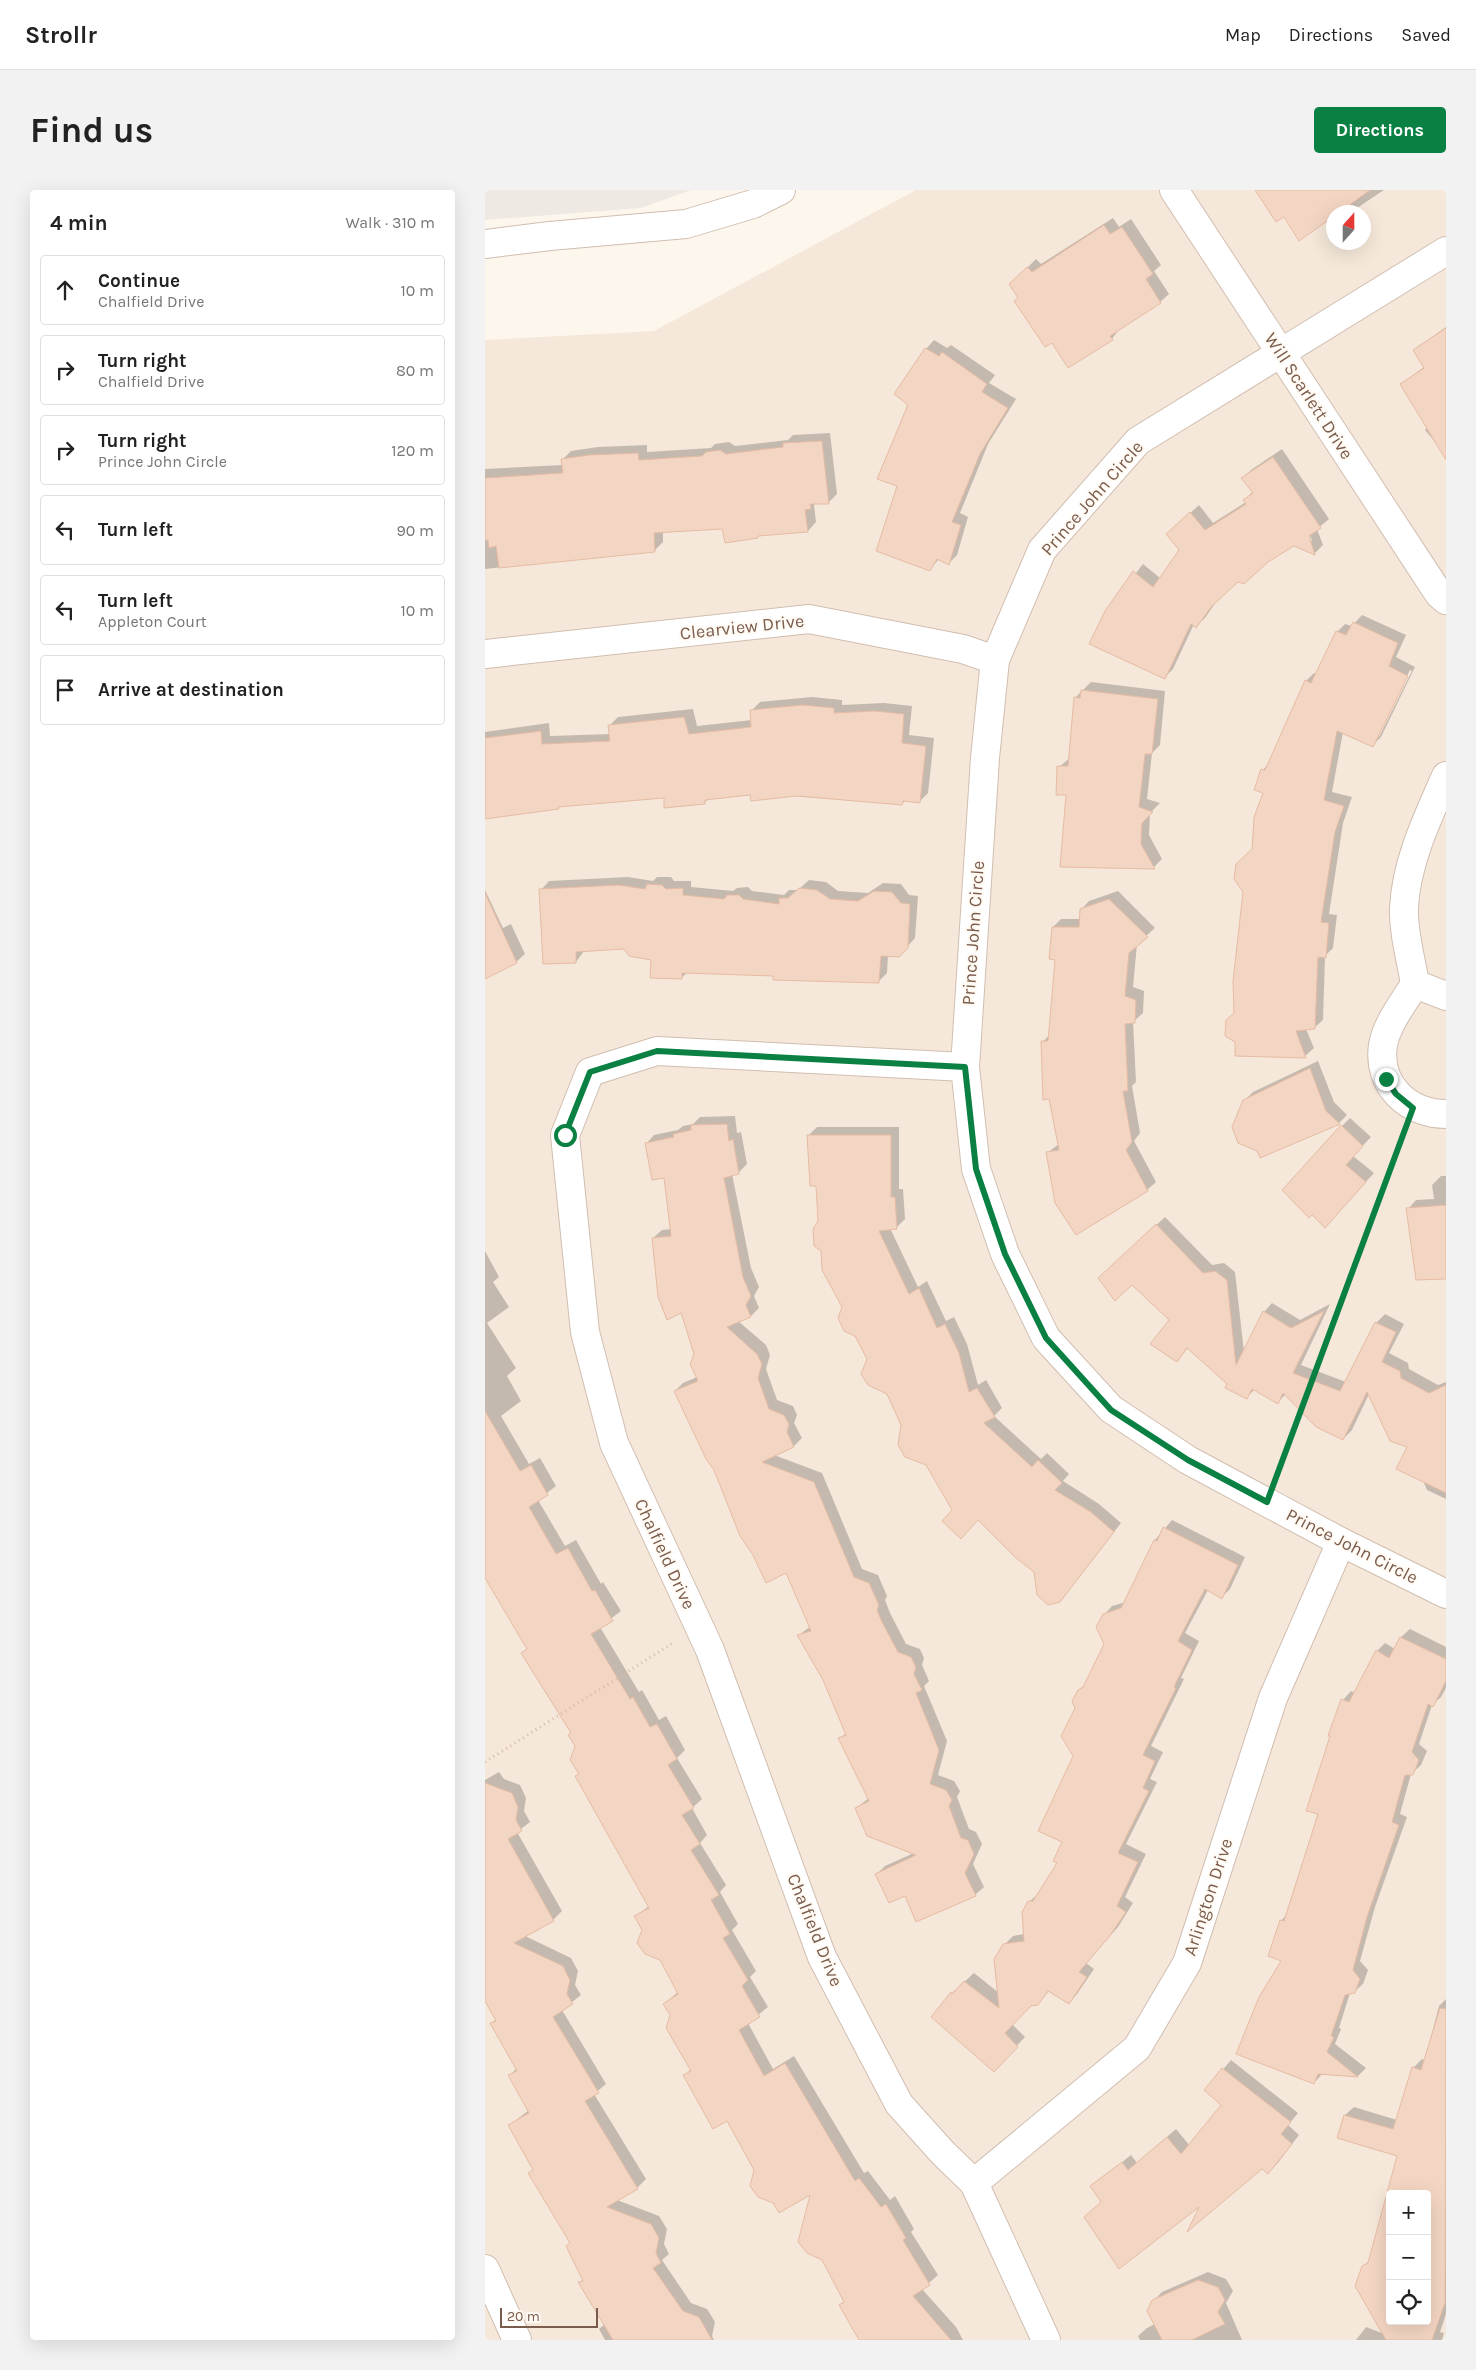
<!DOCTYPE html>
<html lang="en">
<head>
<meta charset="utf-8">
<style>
  body { margin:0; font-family:Karla,sans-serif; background:#f2f2f2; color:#222 }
  .controls { position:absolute; right:15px; bottom:15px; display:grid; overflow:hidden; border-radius:5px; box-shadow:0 5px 20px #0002 }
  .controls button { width:45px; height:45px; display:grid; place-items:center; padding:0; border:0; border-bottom:1px solid #e0e0e0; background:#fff; color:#222; font:25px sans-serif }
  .compass { position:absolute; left:841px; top:15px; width:45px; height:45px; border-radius:50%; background:#fff; box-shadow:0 5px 20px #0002; rotate:21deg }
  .scale { position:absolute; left:15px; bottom:12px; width:98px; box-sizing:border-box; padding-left:5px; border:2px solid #7a5c4d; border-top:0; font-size:14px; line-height:18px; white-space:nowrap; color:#7a5c4d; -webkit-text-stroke:4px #fffaf3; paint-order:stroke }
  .stop { position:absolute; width:15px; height:15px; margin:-11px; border:4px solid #0b8043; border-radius:50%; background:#fff }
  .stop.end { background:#0b8043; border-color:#fff; box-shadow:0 1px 5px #0008 }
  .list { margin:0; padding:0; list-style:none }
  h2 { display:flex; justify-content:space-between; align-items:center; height:65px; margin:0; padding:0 20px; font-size:21px }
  h2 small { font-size:16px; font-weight:400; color:#767676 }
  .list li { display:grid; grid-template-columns:32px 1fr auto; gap:15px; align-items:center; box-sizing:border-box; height:70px; margin:0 10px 10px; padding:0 10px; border:1px solid #e0e0e0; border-radius:5px }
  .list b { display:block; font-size:19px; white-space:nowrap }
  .list p { margin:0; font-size:16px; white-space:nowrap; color:#767676 }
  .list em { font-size:16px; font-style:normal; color:#767676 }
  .icon { flex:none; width:28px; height:28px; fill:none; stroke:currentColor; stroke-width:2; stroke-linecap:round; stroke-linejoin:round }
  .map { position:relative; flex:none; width:961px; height:2150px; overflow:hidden; border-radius:5px }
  header { display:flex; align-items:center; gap:30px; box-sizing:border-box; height:70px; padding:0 25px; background:#fff; border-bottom:1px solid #e0e0e0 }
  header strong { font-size:24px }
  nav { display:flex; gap:28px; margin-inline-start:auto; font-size:18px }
  .intro { display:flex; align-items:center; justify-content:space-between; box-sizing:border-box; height:120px; padding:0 30px }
  h1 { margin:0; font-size:35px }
  .button { padding:12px 22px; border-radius:5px; background:#0b8043; color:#fff; font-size:18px; font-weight:700 }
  main { display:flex; gap:30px; padding:0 30px }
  aside { flex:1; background:#fff; border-radius:5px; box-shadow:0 5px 20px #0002 }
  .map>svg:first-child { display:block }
  .residential { fill:#f5e8da; fill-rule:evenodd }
  .industrial { fill:#efe9e4 }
  .shadow { fill:#0003; fill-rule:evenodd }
  .building { fill:#f3d5c3; stroke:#e6bba3; fill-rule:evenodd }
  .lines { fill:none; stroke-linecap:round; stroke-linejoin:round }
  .minor-casing { stroke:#d1beb0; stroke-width:30 }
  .path { stroke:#d9b8a5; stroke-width:3; stroke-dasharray:1 4; stroke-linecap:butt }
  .minor { stroke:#fff; stroke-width:28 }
  .route { stroke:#0b8043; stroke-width:6 }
  .labels { text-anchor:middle; stroke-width:4; stroke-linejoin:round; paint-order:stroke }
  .street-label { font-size:18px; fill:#7a5c4d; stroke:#fffaf3 }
</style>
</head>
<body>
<header>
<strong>Strollr</strong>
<nav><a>Map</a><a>Directions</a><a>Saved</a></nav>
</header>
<div class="intro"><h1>Find us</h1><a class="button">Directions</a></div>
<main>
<aside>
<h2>4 min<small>Walk · 310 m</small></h2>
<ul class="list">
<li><svg class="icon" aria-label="ahead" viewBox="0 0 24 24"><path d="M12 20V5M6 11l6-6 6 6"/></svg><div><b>Continue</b><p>Chalfield Drive</p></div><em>10 m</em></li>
<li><svg class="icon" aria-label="right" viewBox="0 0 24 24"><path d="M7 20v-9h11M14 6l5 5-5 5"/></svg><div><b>Turn right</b><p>Chalfield Drive</p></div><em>80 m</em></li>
<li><svg class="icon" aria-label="right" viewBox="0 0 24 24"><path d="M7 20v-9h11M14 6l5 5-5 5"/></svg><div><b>Turn right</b><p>Prince John Circle</p></div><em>120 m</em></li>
<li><svg class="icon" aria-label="left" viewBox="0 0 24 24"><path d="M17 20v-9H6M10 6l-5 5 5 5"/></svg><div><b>Turn left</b></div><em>90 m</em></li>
<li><svg class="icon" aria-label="left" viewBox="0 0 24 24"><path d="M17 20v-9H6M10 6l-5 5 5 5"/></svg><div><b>Turn left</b><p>Appleton Court</p></div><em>10 m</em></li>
<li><svg class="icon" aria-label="arrive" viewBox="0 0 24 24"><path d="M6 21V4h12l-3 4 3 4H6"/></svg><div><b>Arrive at destination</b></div></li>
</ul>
</aside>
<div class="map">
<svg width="961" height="2150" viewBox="0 0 961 2150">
  <rect width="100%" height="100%" fill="#fdf6ec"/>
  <path class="residential" d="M431 0H961V2150H0V150L169 141ZM848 22H878V52H848ZM905 2004H942V2131H905Z"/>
  <polygon class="industrial" points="0,0 206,0 156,18 0,30"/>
  <g class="shadow">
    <polygon points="772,0 899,0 869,20 865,14 852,22 848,22 848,25 815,50 800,25"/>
    <polygon points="628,28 634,37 646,29 676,75 669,81 684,104 675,112 634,139 627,149 534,107 534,86 551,69 556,74"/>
    <polygon points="961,137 961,265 940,240 943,237 916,195 940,176 929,160"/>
    <polygon points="449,150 462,158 466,155 510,185 504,193 531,209 503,254 475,323 483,327 472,365 463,374 454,369 445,379 414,296 424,217 441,159"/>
    <polygon points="345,243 352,304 344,312 331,313 329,315 331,332 323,341 275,344 272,347 239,337 178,341 178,352 170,360 0,379 0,279 78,275 78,269 86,261 113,257 162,255 162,262 226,258 230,254 244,252 250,256 303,250 308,245"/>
    <path d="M797 259 844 329 832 339 838 355 830 363 809 355 753 390 733 409 720 428 711 436 709 434 688 479 679 488 621 422 658 374 675 388 696 360 691 336 714 315 728 333 761 312 760 310 768 301 758 288 766 280ZM823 340 827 351H824Z"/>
    <path d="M877 425 921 445 911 467 930 477 896 547 888 555 858 542 847 602 867 607 858 633 844 724 852 725 848 758 840 766 838 830 829 838 821 839 829 858 820 866 751 822 769 659 779 603 778 580 784 573 821 491 829 483 832 484 852 442 860 434 867 436ZM925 480 927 481 894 547H891Z"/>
    <polygon points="606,492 680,501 675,555 667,563 662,609 675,613 665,623 664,645 677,669 669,677 576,676 582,604 574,577 585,568 590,508"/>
    <polygon points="327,507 357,510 357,515 399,513 427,516 424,545 449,548 443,603 435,611 421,610 417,614 266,603 224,608 219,613 181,607 76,615 73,618 0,627 0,542 64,533 65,546 126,544 125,535 133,527 208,519 212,536 267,530 266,521 275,512"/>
    <polygon points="143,687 168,691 172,687 186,687 189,691 206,691 206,697 248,701 252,698 263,697 267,701 299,705 304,700 313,700 324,690 341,692 353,701 383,703 398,693 416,694 424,705 433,706 430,748 422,757 403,765 402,783 393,792 289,784 203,782 196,788 167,769 140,758 99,761 91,772 56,700 64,691"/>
    <polygon points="0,700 18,738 26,734 40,764 31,772 0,787"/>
    <polygon points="633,701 670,738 652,754 648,797 659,801 658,823 648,832 651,892 647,896 655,943 649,951 671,992 662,1000 591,1044 562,963 574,954 558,852 565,844 571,768 568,737 576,729 595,729 596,720 604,711"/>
    <polygon points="833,871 849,912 862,925 854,933 776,966 759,911 768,902"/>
    <polygon points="250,926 252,943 256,942 262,974 253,983 247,984 266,1078 274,1097 269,1106 274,1118 266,1126 253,1131 281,1155 285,1165 281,1179 292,1210 308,1216 312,1225 309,1233 317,1248 309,1256 289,1265 337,1283 377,1379 393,1385 402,1406 400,1410 405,1423 421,1454 435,1459 439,1468 437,1475 444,1491 439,1496 462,1551 453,1585 469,1591 475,1601 472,1607 484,1639 491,1642 497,1654 488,1674 499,1697 490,1705 420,1705 392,1684 400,1676 429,1663 371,1618 384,1608 355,1549 362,1542 339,1490 314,1445 326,1436 302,1381 230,1280 190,1201 198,1193 212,1187 210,1164 197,1121 168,1048 177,1040 187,1039 180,986 161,954 169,945 193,940 198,936 208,934 215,927"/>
    <polygon points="865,928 886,947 868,966 889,983 848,1028 857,936"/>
    <polygon points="332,937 414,937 414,999 418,999 420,1029 411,1038 405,1038 433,1097 442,1091 461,1131 469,1127 482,1154 493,1195 501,1190 517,1218 509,1226 556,1269 562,1263 584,1284 578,1291 614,1314 636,1333 575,1411 550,1382 493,1329 469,1320 418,1235 383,1169 358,1117 335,1032 332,994 323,946"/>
    <polygon points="956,986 961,986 961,1088 923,1019 931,1010 949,1009 947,995"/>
    <polygon points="680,1027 727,1075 739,1073 750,1082 759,1162 779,1122 787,1113 815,1130 845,1114 816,1175 861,1192 891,1133 900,1124 919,1134 904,1163 923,1173 924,1179 953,1195 961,1192 961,1309 942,1300 924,1257 884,1204 867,1240 858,1249 801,1204 793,1212 770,1199 762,1207 703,1158 692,1171 685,1130 647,1093 623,1080"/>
    <polygon points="0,1061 14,1087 8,1092 24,1117 2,1133 31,1178 22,1186 36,1211 16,1226 44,1274 55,1268 71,1296 53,1310 80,1356 91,1350 116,1394 118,1392 136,1421 115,1437 154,1502 157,1500 174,1530 181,1526 200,1560 192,1568 217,1609 207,1618 222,1645 215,1653 241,1695 235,1702 253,1734 247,1740 271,1781 265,1787 283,1817 263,1833 288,1879 309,1866 379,1983 383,1981 405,2010 410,2006 429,2039 426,2042 453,2085 437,2099 471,2137 478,2150 375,2150 355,2115 360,2110 327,2002 270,1980 243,1929 200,1885 206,1879 187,1825 179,1814 193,1802 151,1726 164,1716 95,1583 87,1542 38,1463 43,1458 0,1385"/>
    <polygon points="687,1330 760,1367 745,1399 737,1407 723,1400 700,1443 714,1451 696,1488 699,1489 666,1556 678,1562 665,1589 672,1592 641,1654 661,1664 640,1707 648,1713 633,1737 601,1773 609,1779 592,1804 584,1813 564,1801 552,1814 546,1815 527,1834 540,1847 509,1880 448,1827 467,1803 489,1783 514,1803 519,1755 528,1746 539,1744 544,1712 554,1703 574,1672 579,1652 589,1566 594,1501 601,1493 621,1455 619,1425 627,1416 641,1412 670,1350"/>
    <polygon points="925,1439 961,1457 961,1498 956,1507 947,1515 934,1554 942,1561 936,1575 926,1584 915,1624 922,1627 890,1717 875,1771 883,1780 878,1794 869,1802 865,1803 854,1838 856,1839 850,1854 881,1878 873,1886 838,1883 829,1893 798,1770 796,1731 802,1724 835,1624 858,1510 866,1501 870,1503 892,1461 900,1453 910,1459 916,1447"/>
    <polygon points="14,1582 19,1589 35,1595 41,1608 39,1621 45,1632 32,1642 77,1721 68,1730 40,1746 86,1768 93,1781 90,1795 96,1805 77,1820 121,1894 109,1904 161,1989 152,1998 132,2010 174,2026 182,2039 179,2054 184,2064 177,2070 206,2113 222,2119 230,2132 227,2146 229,2150 120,2150 114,2139 120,2134 95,2092 98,2089 86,2053 25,1935 44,1920 25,1885 32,1878 6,1834 11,1829 0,1808 0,1590"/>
    <path d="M961 1809V2007L958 2017 961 2018V2124L955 2142 959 2143 957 2150H871L881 2137 899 2144 878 2077 885 2070 914 1965 860 1925 869 1917 912 1930 928 1878 937 1869 940 1870 954 1816ZM905 2004H942V2131H905Z"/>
    <polygon points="746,1870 813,1923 803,1935 814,1945 792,1974 783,1982 777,1977 718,2012 617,2011 607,1996 646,1965 652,1973 691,1939 705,1956 738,1915 721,1900"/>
    <polygon points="723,2082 741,2089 748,2101 741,2113 757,2150 655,2150 653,2146 662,2138 670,2134 668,2111 677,2102"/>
  </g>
  <g class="building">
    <polygon points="770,0 885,0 855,22 848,22 848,27 814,51 799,27 791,32"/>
    <polygon points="619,35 625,44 637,37 668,84 661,89 676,113 625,146 628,150 583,178 567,153 560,157 529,111 533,108 524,94 542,77 547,82"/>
    <polygon points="961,138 961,270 915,194 939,178 928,160"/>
    <polygon points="440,158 454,166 457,162 502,194 497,202 523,218 495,264 467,332 476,335 464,375 452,369 445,381 391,361 412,296 392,289 422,217 422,214 409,204"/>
    <polygon points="337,251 344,314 325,314 326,319 320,320 323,342 273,346 273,348 240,353 237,339 169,343 170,362 14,378 11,356 4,358 3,350 0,350 0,288 78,283 76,269 104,265 153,263 154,270 217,266 221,262 235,260 241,264 298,257 298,253"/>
    <polygon points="788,267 836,338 824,346 830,365 809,356 783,372 759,394 753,392 726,417 711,438 706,434 680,489 604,454 620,421 648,381 668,397 694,360 681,344 705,322 720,340 761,314 758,310 768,303 756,288"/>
    <polygon points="868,432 913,453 904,476 923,486 888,557 852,541 839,610 859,616 850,642 836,732 844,733 841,768 833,767 830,839 811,841 821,868 750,866 750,852 740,846 741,830 749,823 748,791 758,702 749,689 751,674 767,659 769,627 778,603 769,600 776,579 780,580 820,490 826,493 851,441 861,445"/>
    <polygon points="596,500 673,509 667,564 660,564 654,617 668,622 657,633 656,654 670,679 575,677 581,605 571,605 572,576 583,576 589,507 595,508"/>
    <polygon points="318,515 349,518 349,523 390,521 419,524 417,553 441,556 435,613 418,611 417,615 312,606 266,611 265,605 220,610 220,614 179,618 179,608 73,617 74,619 0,629 0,548 56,541 57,554 125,551 123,535 199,527 204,544 266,537 265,520"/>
    <polygon points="162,694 177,695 181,699 198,698 198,705 239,709 242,705 254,705 258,709 294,714 294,708 303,708 314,698 332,700 345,709 373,711 389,701 407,702 416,713 425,714 423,758 414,767 396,766 394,793 288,790 288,786 197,783 197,789 165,788 166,770 144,766 139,759 91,762 91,773 58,774 54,699 134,695 160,699"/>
    <polygon points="0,703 32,773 0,789"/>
    <polygon points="624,709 663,747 644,763 640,806 651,810 650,833 640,834 643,901 638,901 647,952 641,960 663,1001 591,1045 570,1013 561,962 574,960 564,909 558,910 556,851 563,851 570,770 564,769 567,737 594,737 595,719"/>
    <polygon points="825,878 841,921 855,934 775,968 772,961 753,953 747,937 758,910"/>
    <polygon points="242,934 244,951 248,949 254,984 239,988 258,1087 266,1106 261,1115 266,1127 242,1137 272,1164 277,1174 273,1188 284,1219 299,1225 304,1234 302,1242 309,1257 277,1272 329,1292 369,1387 384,1393 394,1415 392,1420 397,1432 413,1462 426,1467 431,1477 429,1484 437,1500 431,1503 454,1560 445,1594 461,1600 467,1610 464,1616 476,1648 483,1650 489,1664 480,1683 491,1706 431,1732 420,1706 404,1713 390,1684 431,1665 382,1646 370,1618 384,1611 353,1548 361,1545 338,1490 312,1445 326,1441 301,1383 281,1393 268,1365 255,1346 229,1280 221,1269 189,1201 213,1191 205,1174 209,1164 196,1123 182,1130 173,1107 167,1048 186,1046 179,988 167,990 160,953 189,947 188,944 206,940 206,935"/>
    <polygon points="856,935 878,956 861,975 881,992 840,1038 827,1025 824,1028 797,1000"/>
    <polygon points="322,945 406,945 406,1007 410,1007 412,1039 394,1041 424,1104 434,1098 452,1138 460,1134 474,1163 484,1202 492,1198 510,1227 499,1233 547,1277 553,1270 577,1293 570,1300 606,1322 629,1342 575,1412 563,1415 552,1405 549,1382 531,1368 493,1330 476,1349 457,1331 467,1320 441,1275 420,1267 413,1255 416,1235 402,1204 383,1195 376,1184 382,1169 370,1146 359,1141 353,1128 357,1117 337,1080 336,1061 329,1056 328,1039 333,1031 331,996 325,996"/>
    <polygon points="961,1015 961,1089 931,1090 921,1018"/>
    <polygon points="671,1034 718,1083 730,1081 742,1090 751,1175 778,1121 806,1138 839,1121 808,1183 855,1201 890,1132 911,1142 897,1172 915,1181 916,1188 944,1203 961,1195 961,1303 911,1279 922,1257 905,1251 882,1202 858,1250 831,1237 798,1203 793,1214 767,1199 762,1209 740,1198 742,1194 702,1158 692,1172 665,1154 684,1130 647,1095 630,1111 613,1088"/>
    <polygon points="0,1221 35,1281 46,1275 63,1305 44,1317 71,1364 83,1358 107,1401 110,1400 128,1431 106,1444 145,1509 148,1507 165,1537 172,1534 192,1569 183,1575 209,1618 197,1625 215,1654 206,1660 234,1705 226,1710 245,1744 238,1748 263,1790 257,1796 275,1827 254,1840 279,1886 300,1873 370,1991 374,1988 396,2017 401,2014 421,2048 418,2050 445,2095 428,2106 466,2150 374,2150 354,2115 359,2112 337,2070 322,2063 313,2052 325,2005 294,2023 288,2013 273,2007 265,1996 269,1980 242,1931 228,1939 198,1885 206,1881 181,1838 185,1825 178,1814 193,1804 175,1770 160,1764 152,1753 157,1740 149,1726 164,1718 90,1586 94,1584 85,1570 90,1556 83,1545 86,1543 36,1463 42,1459 0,1388"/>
    <polygon points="678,1337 753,1375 737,1409 720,1399 693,1451 707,1460 689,1497 691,1498 658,1565 670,1571 658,1598 664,1601 633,1663 653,1672 632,1716 641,1722 624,1747 594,1782 602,1787 584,1814 563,1801 553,1815 546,1816 520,1843 533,1857 509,1882 446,1827 466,1802 467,1804 479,1791 514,1818 509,1769 518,1754 539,1751 537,1722 543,1711 548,1711 572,1673 568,1671 577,1652 553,1641 588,1566 576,1546 590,1518 587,1511 593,1500 598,1497 619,1454 611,1437 618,1424 636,1418 669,1350 672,1351"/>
    <polygon points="915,1447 961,1469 961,1491 948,1517 943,1514 927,1562 934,1570 928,1585 920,1585 907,1632 914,1635 882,1727 868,1780 875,1789 870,1803 860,1805 846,1846 849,1847 842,1862 873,1887 833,1884 829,1894 751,1864 774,1807 796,1771 783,1766 795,1730 799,1731 833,1624 821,1621 845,1546 843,1546 856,1509 864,1512 891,1460 904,1468"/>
    <polygon points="0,1593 27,1603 33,1617 31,1630 37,1641 23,1649 69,1731 29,1753 78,1776 85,1790 82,1804 88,1814 68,1827 114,1903 100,1911 153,1999 122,2017 166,2034 174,2048 171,2063 176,2073 168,2078 198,2121 214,2127 227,2150 128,2150 93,2092 98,2091 81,2056 85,2053 43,1983 48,1980 23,1935 44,1923 23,1885 32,1881 5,1833 11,1831 0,1811"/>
    <path d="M955 1818 961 1819 960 2113 947 2150H901L870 2096 877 2076 883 2073 912 1966 852 1948 859 1925 908 1939 927 1877 936 1880ZM905 2004H942V2131H905Z"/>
    <polygon points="737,1878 806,1932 796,1944 807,1954 783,1984 777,1979 702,2042 714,2017 634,2079 599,2027 616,2012 605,1996 637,1972 643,1980 682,1947 696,1964 736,1915 719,1900"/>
    <polygon points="713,2090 733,2097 740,2110 733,2122 740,2134 707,2150 677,2150 662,2121 667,2110"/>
  </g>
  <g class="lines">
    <defs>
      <g id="minor">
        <polyline points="689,0 954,404 961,410"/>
        <polyline points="0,54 65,46 201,34 268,14 296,0"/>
        <polyline points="961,61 653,251 557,360 510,470 500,568 480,877 491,979 520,1064 561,1148 626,1219 703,1270 856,1352 961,1404"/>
        <polyline points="0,464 324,429 478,459 510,470"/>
        <path d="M930 794C926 769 918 742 919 718 921 672 943 627 961 586"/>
        <path d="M961 806 930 794C919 812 902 833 898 855 892 895 923 924 961 924"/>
        <polyline points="480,877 172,861 105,882 80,945 100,1142 129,1253 225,1460 337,1767 414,1914 458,1963 489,1993 561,2150"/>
        <polyline points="489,1993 652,1858 702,1773 788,1508 856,1352"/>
        <polyline points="0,2079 32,2150"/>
      </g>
    </defs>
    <use href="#minor" class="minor-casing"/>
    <g class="path">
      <polyline points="793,1283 918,944"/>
      <polyline points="0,1572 188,1453"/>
    </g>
    <use href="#minor" class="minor"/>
  </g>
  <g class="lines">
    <polyline class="route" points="80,945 105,882 172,861 480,877 491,979 520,1064 561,1148 626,1220 703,1270 782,1312 928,918 911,904 901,889"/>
  </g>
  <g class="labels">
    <g class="street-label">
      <text transform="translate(824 206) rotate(57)" y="6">Will Scarlett Drive</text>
      <text transform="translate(607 308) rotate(-49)" y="6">Prince John Circle</text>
      <text transform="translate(257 437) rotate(-6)" y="6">Clearview Drive</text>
      <text transform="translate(488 743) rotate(-86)" y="6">Prince John Circle</text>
      <text transform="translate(867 1356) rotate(27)" y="6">Prince John Circle</text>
      <text transform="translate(180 1364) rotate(65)" y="6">Chalfield Drive</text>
      <text transform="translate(723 1707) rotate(-72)" y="6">Arlington Drive</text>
      <text transform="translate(330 1740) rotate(68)" y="6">Chalfield Drive</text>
    </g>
  </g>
</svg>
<div class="controls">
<button>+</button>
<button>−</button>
<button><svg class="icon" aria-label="locate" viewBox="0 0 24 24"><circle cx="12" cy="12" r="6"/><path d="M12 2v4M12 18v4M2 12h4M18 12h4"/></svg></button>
</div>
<svg class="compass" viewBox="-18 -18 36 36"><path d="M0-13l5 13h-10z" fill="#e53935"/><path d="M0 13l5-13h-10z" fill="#767676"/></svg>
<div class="scale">20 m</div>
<div class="stop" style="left:80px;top:945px"></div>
<div class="stop end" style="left:901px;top:889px"></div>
</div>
</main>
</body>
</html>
